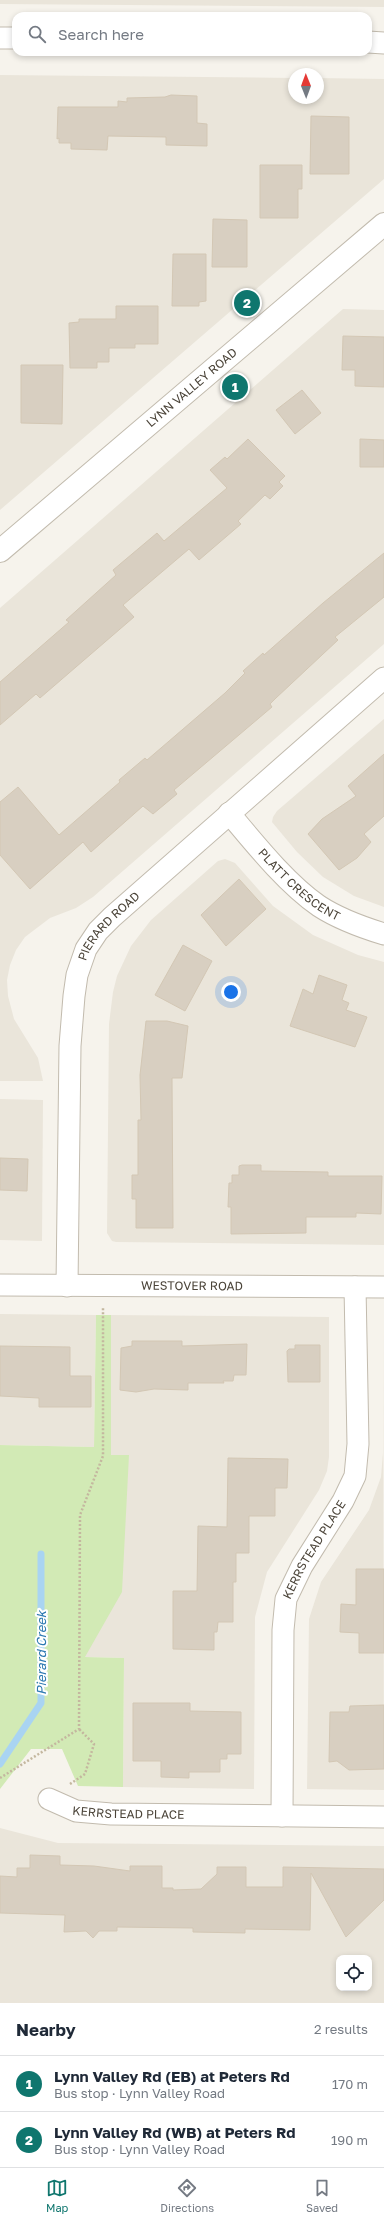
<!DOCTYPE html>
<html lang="en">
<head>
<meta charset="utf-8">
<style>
  body { margin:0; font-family:"Golos Text",sans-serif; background:#f6f6f7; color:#1f2937 }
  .controls { position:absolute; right:12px; bottom:12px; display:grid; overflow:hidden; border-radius:8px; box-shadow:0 2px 6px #0003 }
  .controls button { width:36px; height:36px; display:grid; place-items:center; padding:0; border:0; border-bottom:1px solid #e0e1e3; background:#fff; color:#1f2937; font:20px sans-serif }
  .compass { position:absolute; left:288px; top:68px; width:36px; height:36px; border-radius:50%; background:#fff; box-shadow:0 2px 6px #0003; rotate:359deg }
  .you { position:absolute; left:231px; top:992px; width:14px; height:14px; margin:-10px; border:3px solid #fff; border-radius:50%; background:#1a73e8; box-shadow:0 0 0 6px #1a73e833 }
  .badge { display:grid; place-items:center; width:26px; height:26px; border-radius:50%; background:#0f766e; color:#fff; font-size:13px; font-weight:700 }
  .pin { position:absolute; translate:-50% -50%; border:2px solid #fff; box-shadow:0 1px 4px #0006 }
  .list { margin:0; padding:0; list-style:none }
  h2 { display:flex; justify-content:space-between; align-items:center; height:52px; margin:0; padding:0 16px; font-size:17px }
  h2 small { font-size:13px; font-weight:400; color:#747a83 }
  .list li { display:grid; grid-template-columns:26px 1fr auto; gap:12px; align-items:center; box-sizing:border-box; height:56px; padding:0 16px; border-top:1px solid #e0e1e3 }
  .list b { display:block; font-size:15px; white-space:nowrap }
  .list p { margin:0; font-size:13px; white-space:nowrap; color:#747a83 }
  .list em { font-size:13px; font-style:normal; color:#747a83 }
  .icon { flex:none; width:22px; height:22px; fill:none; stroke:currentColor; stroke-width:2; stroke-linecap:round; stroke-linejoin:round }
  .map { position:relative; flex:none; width:384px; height:2003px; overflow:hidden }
  .search { position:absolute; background:#fff; box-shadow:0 2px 6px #0003; left:12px; right:12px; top:12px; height:44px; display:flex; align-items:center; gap:10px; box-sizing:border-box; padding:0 14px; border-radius:12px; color:#747a83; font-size:15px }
  .sheet { height:164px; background:#fff }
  nav { display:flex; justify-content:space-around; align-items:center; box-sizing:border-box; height:56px; border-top:1px solid #e0e1e3; background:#fff; font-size:11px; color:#747a83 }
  nav a { display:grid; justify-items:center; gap:2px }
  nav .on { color:#0f766e }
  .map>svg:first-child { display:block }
  .residential { fill:#eae5da; fill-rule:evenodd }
  .green { fill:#d2eab5 }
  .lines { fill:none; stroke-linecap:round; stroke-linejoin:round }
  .stream { stroke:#a9d4f2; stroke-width:7 }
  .building { fill:#d8cfc1; stroke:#d3c7b4 }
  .minor-casing { stroke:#c2bbae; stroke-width:23 }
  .tertiary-casing { stroke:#c2bbae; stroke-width:24 }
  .path { stroke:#c4b79f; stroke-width:2.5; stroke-dasharray:2 2; stroke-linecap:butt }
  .minor { stroke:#fff; stroke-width:21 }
  .tertiary { stroke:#fff; stroke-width:22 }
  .labels { text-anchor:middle; stroke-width:4; stroke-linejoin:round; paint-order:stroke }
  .street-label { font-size:12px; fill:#4b4439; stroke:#fff }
  .water-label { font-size:13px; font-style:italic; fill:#2e7ab2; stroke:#fff }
</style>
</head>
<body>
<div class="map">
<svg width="384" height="2003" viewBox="0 0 384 2003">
  <rect width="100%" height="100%" fill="#f6f3ec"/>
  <g class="residential">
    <polygon points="0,0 384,0 384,7 0,4"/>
    <polygon points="0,75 294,78 294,98 318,98 318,78 384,79 384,179 0,510"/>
    <polygon points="343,309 384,310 384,644 93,897 76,908 50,918 25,937 16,950 10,965 7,980 8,996 14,1019 38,1058 43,1081 0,1081 0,608"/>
    <polygon points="384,719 384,907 354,896 323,877 297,852 272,822 273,817 277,811"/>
    <polygon points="225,859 235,863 273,906 313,935 358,955 384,962 384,1245 116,1242 112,1241 107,1233 109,1024 113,992 117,976 131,946 151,920 218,861"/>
    <polygon points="0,1099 43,1100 42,1241 0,1240"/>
    <polygon points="0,1314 96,1315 94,1447 0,1445"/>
    <polygon points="111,1315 329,1317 329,1457 327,1471 319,1490 267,1572 255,1617 254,1789 123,1787 124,1658 85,1657 129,1455 111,1455"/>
    <polygon points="383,1318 384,1790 307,1789 309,1619 321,1582 369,1510 381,1477 383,1453"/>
    <path d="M0 1828 58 1843 384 1846V2003H0ZM339 1958H369V1988H339Z"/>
  </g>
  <polygon class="green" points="96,1315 111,1315 111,1455 129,1455 122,1592 85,1657 124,1658 123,1787 78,1786 62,1749 31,1749 0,1789 0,1445 94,1447"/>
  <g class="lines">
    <polyline class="stream" points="0,1764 41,1703 41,1554"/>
  </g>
  <g class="building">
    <polygon points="171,95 197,96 197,123 207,124 207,146 166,145 166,137 108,136 107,150 71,149 71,143 59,143 59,138 57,139 58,107 118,107 118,101 127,102 127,98 165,97"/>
    <polygon points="311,116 349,117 349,174 310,174"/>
    <polygon points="260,165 302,165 302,189 298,189 298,218 260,218"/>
    <polygon points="213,219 247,220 247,267 212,267"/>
    <polygon points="173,254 206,254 206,301 199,302 199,306 172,306"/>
    <polygon points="116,306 158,306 158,344 135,344 135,348 109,348 109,362 97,362 97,368 70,368 69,323 79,322 79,319 116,319"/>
    <polygon points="343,336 384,337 384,387 355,386 355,370 342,370"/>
    <polygon points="21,365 63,365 62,424 21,423"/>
    <polygon points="302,390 321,413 295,434 276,410"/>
    <polygon points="248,439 285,476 279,482 283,486 270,499 265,495 238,521 241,524 199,560 189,549 123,605 134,617 40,698 36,694 0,725 0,682 69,622 66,620 116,575 113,570 157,533 164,541 227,488 210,470 225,457 227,459"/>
    <polygon points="360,439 384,440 384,467 360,467"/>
    <polygon points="384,553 384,597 335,637 338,640 276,698 270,704 272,707 174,790 177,794 153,814 143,806 91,852 83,842 30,889 0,855 0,802 18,787 59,835 120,782 119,780 145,758 147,760 225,693 245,673 243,671 263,653 264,655 323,603"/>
    <polygon points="384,754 384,816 364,834 371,842 357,858 339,870 308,834 322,819 356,796 348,786"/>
    <polygon points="239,879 266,909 226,946 201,915"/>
    <polygon points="183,945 212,961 185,1011 155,995"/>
    <polygon points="319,975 347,985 342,1000 349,1003 346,1010 367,1017 355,1047 290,1026 303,989 313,994"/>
    <polygon points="146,1021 167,1021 188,1026 182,1078 172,1078 173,1228 136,1228 136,1199 132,1199 132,1175 138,1175 138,1120 141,1120 140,1075"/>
    <polygon points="0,1158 28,1159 27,1191 0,1190"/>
    <polygon points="242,1165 261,1165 261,1171 328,1172 328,1176 382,1176 381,1214 356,1213 356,1217 306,1217 306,1233 231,1234 231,1207 228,1207 229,1183 232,1183 232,1175 239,1175 239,1166"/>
    <polygon points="132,1341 182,1341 182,1346 247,1344 246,1375 234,1375 233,1381 223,1381 224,1383 188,1383 188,1390 154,1389 136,1392 120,1390 121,1348 132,1346"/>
    <polygon points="295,1345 320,1345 320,1382 288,1382 287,1351 289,1349 295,1349"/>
    <polygon points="0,1346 70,1347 70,1376 91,1376 91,1407 39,1407 39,1398 0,1396"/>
    <polygon points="228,1458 288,1459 287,1488 275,1488 275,1516 249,1516 249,1553 236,1553 236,1582 233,1582 233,1622 218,1622 217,1632 214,1632 214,1650 173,1649 173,1591 197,1591 198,1526 227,1527"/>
    <polygon points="356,1569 384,1569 384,1653 359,1653 359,1633 340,1632 341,1604 356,1605"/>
    <polygon points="133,1703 190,1703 190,1711 241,1712 241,1754 227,1754 227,1759 220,1759 220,1772 189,1772 189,1778 161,1777 161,1761 133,1761"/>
    <polygon points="384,1705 384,1769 349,1770 337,1761 329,1762 330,1712 349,1712 350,1706"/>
    <polygon points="30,1855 60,1856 60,1865 94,1866 130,1871 130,1866 162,1866 162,1888 173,1888 173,1890 201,1889 217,1874 217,1867 246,1867 246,1887 283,1887 283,1867 384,1869 384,1900 346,1937 311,1873 310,1930 245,1929 245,1933 193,1932 193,1928 117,1927 117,1931 99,1931 93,1938 86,1931 64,1932 65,1915 0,1913 0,1876 17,1877 17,1868 30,1868"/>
  </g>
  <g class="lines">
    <defs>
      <g id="minor">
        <polyline points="0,38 16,38"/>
        <polyline points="368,42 384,43"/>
        <path id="s1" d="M229 813C255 844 286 883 319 906 339 919 361 927 384 934"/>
        <path id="s2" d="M0 1285 384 1287"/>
        <path id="s3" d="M67 1286 70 1046 74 996 77 975 86 949 98 931 112 917 384 678"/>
        <path id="s4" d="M49 1799 76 1811 111 1814 384 1817"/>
        <path id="s5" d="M282 1816 283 1630 286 1599 302 1566 343 1501 355 1476 358 1444 355 1287"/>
      </g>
      <g id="tertiary">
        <path id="s6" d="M0 551 384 224"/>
      </g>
    </defs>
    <use href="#minor" class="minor-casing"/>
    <use href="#tertiary" class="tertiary-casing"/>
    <g class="path">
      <polyline points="0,1778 79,1729 80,1515 103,1456 103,1308"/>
      <polyline points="70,1784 85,1774 94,1744 79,1729"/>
    </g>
    <use href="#minor" class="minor"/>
    <use href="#tertiary" class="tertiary"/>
  </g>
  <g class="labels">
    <g class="street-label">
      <text dy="4" stroke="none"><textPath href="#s6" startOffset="252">LYNN VALLEY ROAD</textPath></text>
      <text dy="4" stroke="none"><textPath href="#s1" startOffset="101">PLATT CRESCENT</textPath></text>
      <text dy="4" stroke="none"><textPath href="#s3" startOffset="371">PIERARD ROAD</textPath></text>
      <text dy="4" stroke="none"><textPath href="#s2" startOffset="192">WESTOVER ROAD</textPath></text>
      <text dy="4" stroke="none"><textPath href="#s5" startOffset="274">KERRSTEAD PLACE</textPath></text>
      <text dy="4" stroke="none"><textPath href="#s4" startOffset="82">KERRSTEAD PLACE</textPath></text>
    </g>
    <g class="water-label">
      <text transform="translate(41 1653) rotate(-90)" y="5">Pierard Creek</text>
    </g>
  </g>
</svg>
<div class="controls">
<button><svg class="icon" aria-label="locate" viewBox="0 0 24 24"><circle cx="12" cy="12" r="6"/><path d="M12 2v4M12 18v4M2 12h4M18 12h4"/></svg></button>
</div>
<svg class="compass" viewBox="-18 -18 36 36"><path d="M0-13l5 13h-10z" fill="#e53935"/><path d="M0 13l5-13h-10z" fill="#747a83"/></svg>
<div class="you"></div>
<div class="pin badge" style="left:235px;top:387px">1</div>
<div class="pin badge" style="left:247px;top:303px">2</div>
<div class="search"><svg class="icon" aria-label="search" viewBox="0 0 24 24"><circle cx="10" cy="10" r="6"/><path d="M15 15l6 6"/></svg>Search here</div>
</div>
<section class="sheet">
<h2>Nearby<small>2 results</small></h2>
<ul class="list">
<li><span class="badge">1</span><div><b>Lynn Valley Rd (EB) at Peters Rd</b><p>Bus stop · Lynn Valley Road</p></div><em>170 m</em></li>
<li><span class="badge">2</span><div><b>Lynn Valley Rd (WB) at Peters Rd</b><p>Bus stop · Lynn Valley Road</p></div><em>190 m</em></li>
</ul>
</section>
<nav>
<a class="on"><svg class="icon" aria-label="map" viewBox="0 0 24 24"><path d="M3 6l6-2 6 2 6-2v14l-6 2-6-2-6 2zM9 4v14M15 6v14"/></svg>Map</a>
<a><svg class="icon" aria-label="directions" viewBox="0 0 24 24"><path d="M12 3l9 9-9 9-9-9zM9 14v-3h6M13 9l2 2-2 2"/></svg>Directions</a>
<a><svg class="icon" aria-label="saved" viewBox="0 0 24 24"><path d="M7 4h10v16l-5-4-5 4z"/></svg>Saved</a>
</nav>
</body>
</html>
